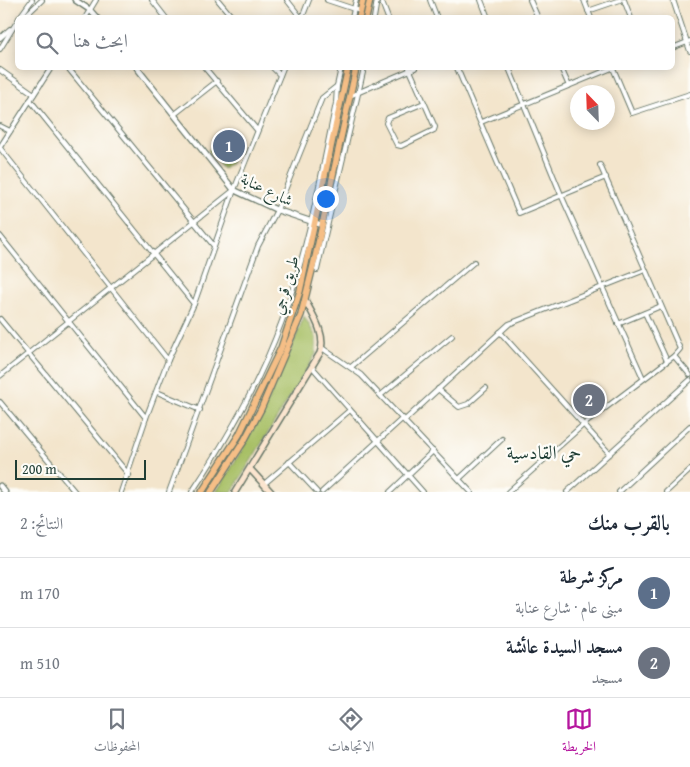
<!DOCTYPE html>
<html lang="ar">
<head>
<meta charset="utf-8">
<style>
  body { margin:0; font-family:"Gentium Book Plus",Amiri,serif; background:#f2f2f3; color:#1f2937; direction:rtl }
  .compass { position:absolute; left:570px; top:85px; width:45px; height:45px; border-radius:50%; background:#fff; box-shadow:0 2px 12px #0003; rotate:337deg }
  .scale { position:absolute; left:15px; bottom:12px; width:131px; box-sizing:border-box; padding-left:5px; border:2px solid #1f3d34; border-top:0; font-size:14px; line-height:18px; white-space:nowrap; color:#1f3d34; -webkit-text-stroke:4px #fdfcf7; paint-order:stroke }
  .you { position:absolute; left:325px; top:198px; width:18px; height:18px; margin:-12px; border:4px solid #fff; border-radius:50%; background:#1a73e8; box-shadow:0 0 0 8px #1a73e833 }
  .badge { display:grid; place-items:center; width:32px; height:32px; border-radius:50%; background:#b5179e; color:#fff; font-size:16px; font-weight:700 }
  .pin { position:absolute; translate:-50% -50%; border:2px solid #fff; box-shadow:0 1px 5px #0006 }
  .list { margin:0; padding:0; list-style:none }
  h2 { display:flex; justify-content:space-between; align-items:center; height:65px; margin:0; padding:0 20px; font-size:21px }
  h2 small { font-size:16px; font-weight:400; color:#747a83 }
  .list li { display:grid; grid-template-columns:32px 1fr auto; gap:15px; align-items:center; box-sizing:border-box; height:70px; padding:0 20px; border-top:1px solid #e0e1e3 }
  .list b { display:block; font-size:19px; white-space:nowrap }
  .list p { margin:0; font-size:16px; white-space:nowrap; color:#747a83 }
  .list em { font-size:16px; font-style:normal; color:#747a83 }
  .icon { flex:none; width:28px; height:28px; fill:none; stroke:currentColor; stroke-width:2; stroke-linecap:round; stroke-linejoin:round }
  .map { position:relative; flex:none; width:690px; height:492px; overflow:hidden; direction:ltr }
  .search { position:absolute; background:#fff; box-shadow:0 2px 12px #0003; left:15px; right:15px; top:15px; height:55px; display:flex; align-items:center; gap:12px; box-sizing:border-box; padding:0 18px; border-radius:8px; color:#747a83; font-size:19px }
  .sheet { height:205px; background:#fff }
  nav { display:flex; justify-content:space-around; align-items:center; box-sizing:border-box; height:70px; border-top:1px solid #e0e1e3; background:#fff; font-size:14px; color:#747a83 }
  nav a { display:grid; justify-items:center; gap:2px }
  nav .on { color:#b5179e }
  .map>svg:first-child { display:block }
  .green { fill:#a8c066; stroke:#647e4d }
  .lines { fill:none; stroke-linecap:round; stroke-linejoin:round }
  .minor-casing { stroke:#697869; stroke-width:6 }
  .tertiary-casing { stroke:#697869; stroke-width:7 }
  .secondary-casing { stroke:#697869; stroke-width:8 }
  .trunk-casing { stroke:#697869; stroke-width:8 }
  .minor { stroke:#fff; stroke-width:4 }
  .tertiary { stroke:#fff; stroke-width:4.5 }
  .secondary { stroke:#fbe5cf; stroke-width:5 }
  .trunk { stroke:#f5be86; stroke-width:5.5 }
  .labels { text-anchor:middle; stroke-width:4.5; stroke-linejoin:round; paint-order:stroke }
  .street-label { font-size:16px; fill:#1f3d34; stroke:#fdfcf7 }
  .quarter-label { font-size:19px; fill:#1f3d34; stroke:#fdfcf7 }
</style>
</head>
<body>
<div class="map">
<svg width="690" height="492" viewBox="0 0 690 492">
  <rect width="100%" height="100%" fill="#fdfcf7"/>
  <filter id="ink" filterUnits="userSpaceOnUse"><feTurbulence type="fractalNoise" baseFrequency=".02" numOctaves="2"/><feDisplacementMap in="SourceGraphic" scale="10" xChannelSelector="R" yChannelSelector="G"/><feConvolveMatrix kernelMatrix="1 2 1 2 8 2 1 2 1" color-interpolation-filters="sRGB"/></filter>
  <filter id="wash" filterUnits="userSpaceOnUse"><feTurbulence type="fractalNoise" baseFrequency=".0096" numOctaves="4" result="noise"/><feDisplacementMap in="SourceGraphic" scale="20" xChannelSelector="R" yChannelSelector="G"/><feGaussianBlur stdDeviation="1.12" result="paint"/><feColorMatrix in="noise" values="0 0 0 0 0 0 0 0 0 0 0 0 0 0 0 0 0 1.4 0 .05"/><feComposite in="paint" operator="in"/></filter>
  <g filter="url(#wash)">
    <rect width="100%" height="100%" fill="#f3e5cc"/>
    <g class="green">
      <polygon points="217,143 232,162 223,169 208,150"/>
      <path d="M304 316 316 337V354L232 492H216C254 433 279 382 304 316Z"/>
    </g>
  </g>
  <g filter="url(#ink)">
    <g class="lines">
      <defs>
        <g id="minor">
          <polyline points="152,0 166,18"/>
          <polyline points="218,0 233,18"/>
          <polyline points="287,0 301,18"/>
          <polyline points="327,0 360,11"/>
          <polyline points="381,0 388,18"/>
          <polyline points="430,0 437,18"/>
          <polyline points="481,0 488,18"/>
          <polyline points="530,0 538,18"/>
          <polyline points="584,0 591,18"/>
          <polyline points="624,0 631,18"/>
          <polyline points="673,0 690,51"/>
          <polyline points="588,11 620,0"/>
          <polyline points="19,18 32,0"/>
          <polyline points="23,18 42,0"/>
          <polyline points="85,18 96,0"/>
          <polyline points="302,18 309,0"/>
          <polyline points="352,18 356,0"/>
          <polyline points="374,18 377,0"/>
          <polyline points="0,38 10,29"/>
          <polyline points="672,48 690,41"/>
          <polyline points="0,49 18,20"/>
          <polyline points="68,68 214,246"/>
          <polyline points="205,68 257,130"/>
          <polyline points="273,68 280,75"/>
          <polyline points="409,68 435,127 434,130 401,146 397,145 386,123 388,118 424,103"/>
          <polyline points="457,68 519,213 606,177"/>
          <polyline points="509,68 562,197 643,378"/>
          <polyline points="561,68 569,86"/>
          <polyline points="613,68 632,113 690,94"/>
          <polyline points="0,70 34,94"/>
          <polyline points="350,96 415,68"/>
          <polyline points="30,100 194,304"/>
          <polyline points="175,114 217,81"/>
          <polyline points="481,122 612,68"/>
          <polyline points="0,126 10,131"/>
          <polyline points="0,147 51,68"/>
          <polyline points="0,148 168,360"/>
          <polyline points="0,236 146,418"/>
          <polyline points="317,270 364,68"/>
          <polyline points="645,313 667,361"/>
          <polyline points="0,319 129,475"/>
          <polyline points="618,324 661,306"/>
          <polyline points="500,332 610,454"/>
          <polyline points="322,348 361,375 471,492"/>
          <polyline points="674,356 690,375"/>
          <polyline points="351,367 474,262"/>
          <polyline points="313,368 423,492"/>
          <polyline points="0,376 234,190 283,68"/>
          <polyline points="438,389 459,407 468,404 486,388"/>
          <polyline points="157,392 200,410"/>
          <polyline points="381,395 452,336"/>
          <polyline points="0,402 75,492"/>
          <polyline points="405,420 509,324 645,270"/>
          <polyline points="289,462 317,492"/>
          <polyline points="459,479 502,439"/>
          <polyline points="264,484 350,410"/>
          <polyline points="121,492 146,418 168,360 194,304 234,190"/>
          <polyline points="169,492 258,246 277,210 322,98 337,86 341,68"/>
          <path d="M192 492C228 438 260 382 282 321 308 250 321 176 336 103L337 86"/>
          <polyline points="322,492 403,418"/>
          <polyline points="390,492 433,451"/>
          <polyline points="508,492 583,425 674,356 680,349 600,165"/>
          <polyline points="567,492 690,380"/>
          <polyline points="619,492 690,426"/>
          <polyline points="666,492 690,470"/>
        </g>
        <g id="tertiary">
          <polyline points="75,0 90,10 97,18"/>
          <polyline points="137,68 234,190 277,210 322,225"/>
          <polyline points="0,486 5,492"/>
        </g>
        <g id="secondary">
          <polyline points="250,469 271,492"/>
          <path d="M235 492 320 353C327 336 313 315 305 300"/>
        </g>
        <g id="trunk">
          <polyline points="359,18 363,0"/>
          <polyline points="366,18 370,0"/>
          <polyline points="202,492 239,435 281,348 300,291 348,68"/>
          <polyline points="211,492 244,441 261,409 301,315 315,258 356,68"/>
        </g>
      </defs>
      <use href="#minor" class="minor-casing"/>
      <use href="#tertiary" class="tertiary-casing"/>
      <use href="#secondary" class="secondary-casing"/>
      <use href="#trunk" class="trunk-casing"/>
      <use href="#minor" class="minor"/>
      <use href="#tertiary" class="tertiary"/>
      <use href="#secondary" class="secondary"/>
      <use href="#trunk" class="trunk"/>
    </g>
  </g>
  <g class="labels">
    <g class="street-label">
      <text transform="translate(267 189) rotate(26)" y="6">شارع عنابة</text>
      <text transform="translate(285 285) rotate(-74)" y="6">طريق قرجي</text>
    </g>
    <g class="quarter-label">
      <text x="544" y="459">حي القادسية</text>
    </g>
  </g>
</svg>
<svg class="compass" viewBox="-18 -18 36 36"><path d="M0-13l5 13h-10z" fill="#e53935"/><path d="M0 13l5-13h-10z" fill="#747a83"/></svg>
<div class="scale">200 m</div>
<div class="you"></div>
<div class="pin badge" style="left:229px;top:146px;background:#5c6f8a">1</div>
<div class="pin badge" style="left:589px;top:400px;background:#6b7280">2</div>
<div class="search"><svg class="icon" aria-label="search" viewBox="0 0 24 24"><circle cx="10" cy="10" r="6"/><path d="M15 15l6 6"/></svg>ابحث هنا</div>
</div>
<section class="sheet">
<h2>بالقرب منك<small>النتائج: 2</small></h2>
<ul class="list">
<li><span class="badge" style="background:#5c6f8a">1</span><div><b>مركز شرطة</b><p>مبنى عام · شارع عنابة</p></div><em>170 m</em></li>
<li><span class="badge" style="background:#6b7280">2</span><div><b>مسجد السيدة عائشة</b><p>مسجد</p></div><em>510 m</em></li>
</ul>
</section>
<nav>
<a class="on"><svg class="icon" aria-label="map" viewBox="0 0 24 24"><path d="M3 6l6-2 6 2 6-2v14l-6 2-6-2-6 2zM9 4v14M15 6v14"/></svg>الخريطة</a>
<a><svg class="icon" aria-label="directions" viewBox="0 0 24 24"><path d="M12 3l9 9-9 9-9-9zM9 14v-3h6M13 9l2 2-2 2"/></svg>الاتجاهات</a>
<a><svg class="icon" aria-label="saved" viewBox="0 0 24 24"><path d="M7 4h10v16l-5-4-5 4z"/></svg>المحفوظات</a>
</nav>
</body>
</html>
